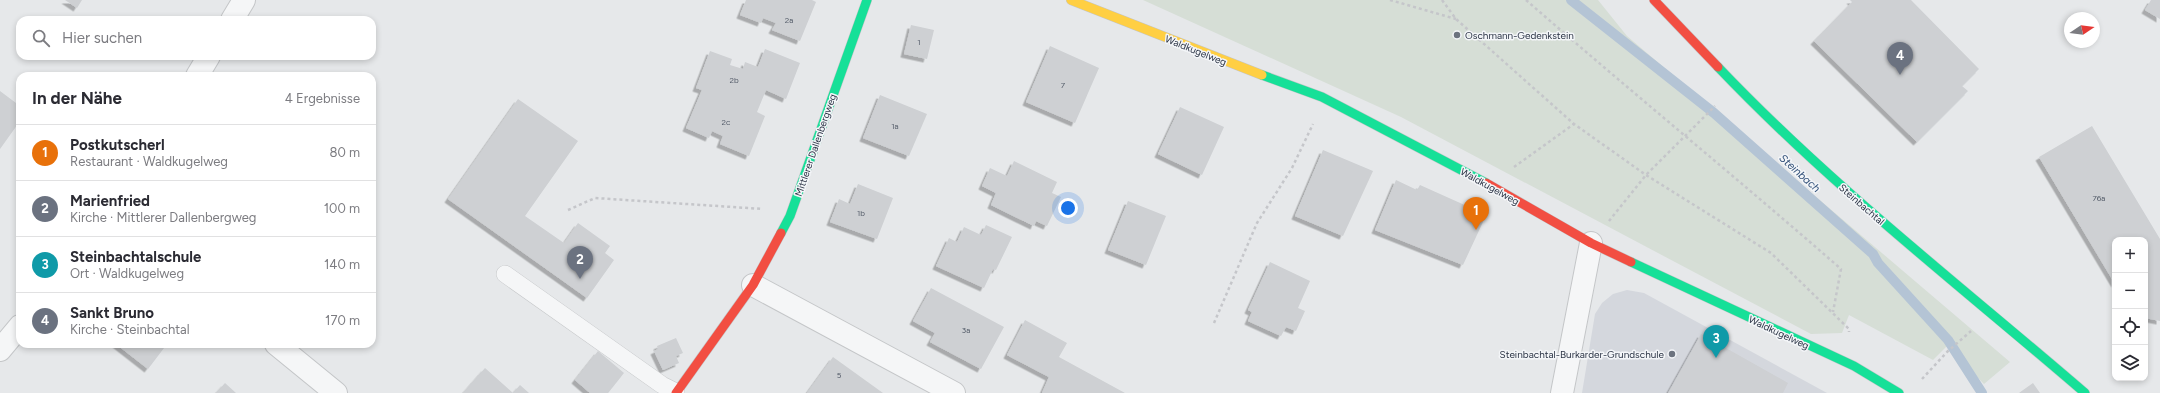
<!DOCTYPE html>
<html lang="de">
<head>
<meta charset="utf-8">
<style>
  body { margin:0; font-family:Figtree,sans-serif; background:#f2f2f3; color:#2b2b33 }
  .controls { position:absolute; right:12px; bottom:12px; display:grid; overflow:hidden; border-radius:8px; box-shadow:0 2px 6px #0003 }
  .controls button { width:36px; height:36px; display:grid; place-items:center; padding:0; border:0; border-bottom:1px solid #e1e1e2; background:#fff; color:#2b2b33; font:20px sans-serif }
  .compass { position:absolute; left:2064px; top:12px; width:36px; height:36px; border-radius:50%; background:#fff; box-shadow:0 2px 6px #0003; rotate:77deg }
  .you { position:absolute; left:1068px; top:208px; width:14px; height:14px; margin:-10px; border:3px solid #fff; border-radius:50%; background:#1a73e8; box-shadow:0 0 0 6px #1a73e833 }
  .badge { display:grid; place-items:center; width:26px; height:26px; border-radius:50%; background:#2563eb; color:#fff; font-size:13px; font-weight:700 }
  .pin { position:absolute; translate:-50% -33px; filter:drop-shadow(0 1px 2px #0008) }
  .pin::after { content:''; position:absolute; top:21px; width:14px; height:12px; background:inherit; clip-path:polygon(0 0,100% 0,50% 100%) }
  .list { margin:0; padding:0; list-style:none }
  h2 { display:flex; justify-content:space-between; align-items:center; height:52px; margin:0; padding:0 16px; font-size:17px }
  h2 small { font-size:13px; font-weight:400; color:#7c7c81 }
  .list li { display:grid; grid-template-columns:26px 1fr auto; gap:12px; align-items:center; box-sizing:border-box; height:56px; padding:0 16px; border-top:1px solid #e1e1e2 }
  .list b { display:block; font-size:15px; white-space:nowrap }
  .list p { margin:0; font-size:13px; white-space:nowrap; color:#7c7c81 }
  .list em { font-size:13px; font-style:normal; color:#7c7c81 }
  .icon { flex:none; width:22px; height:22px; fill:none; stroke:currentColor; stroke-width:2; stroke-linecap:round; stroke-linejoin:round }
  .map { position:relative; flex:none; width:2160px; height:393px; overflow:hidden }
  .search { position:absolute; background:#fff; box-shadow:0 2px 6px #0003; left:16px; top:16px; width:360px; height:44px; display:flex; align-items:center; gap:10px; box-sizing:border-box; padding:0 14px; border-radius:12px; color:#7c7c81; font-size:15px }
  .panel { position:absolute; background:#fff; box-shadow:0 2px 6px #0003; left:16px; top:72px; width:360px; height:276px; border-radius:12px }
  .map>svg:first-child { display:block }
  .built { fill:#d4d7dd }
  .green { fill:#d6ded6 }
  .lines { fill:none; stroke-linecap:round; stroke-linejoin:round }
  .stream { stroke:#b4c4d5; stroke-width:10 }
  .building { fill:#ced0d3; filter:url(#shadow) }
  .lane-casing { stroke:#c4c6c8; stroke-width:18 }
  .street-casing { stroke:#c4c6c8; stroke-width:24 }
  .fast-casing { stroke:#c4c6c8; stroke-width:10 }
  .slow-casing { stroke:#c4c6c8; stroke-width:10 }
  .jam-casing { stroke:#c4c6c8; stroke-width:10 }
  .path { stroke:#c5c6ca; stroke-width:2.5; stroke-dasharray:3 3; stroke-linecap:butt }
  .lane { stroke:#f5f6f7; stroke-width:17 }
  .street { stroke:#f5f6f7; stroke-width:22 }
  .fast { stroke:#16e098; stroke-width:9 }
  .slow { stroke:#ffcf43; stroke-width:9 }
  .jam { stroke:#f24e42; stroke-width:9 }
  .poi-dot { fill:#6c737f; stroke:#f4f6f9; stroke-width:1.5 }
  .labels { text-anchor:middle; stroke-width:3; stroke-linejoin:round; paint-order:stroke }
  .number-label { font-size:8px; fill:#545c69 }
  .poi-label { font-size:10px; fill:#2b3445; stroke:#f4f6f9; text-anchor:start }
  .street-label { font-size:10px; fill:#2b3445; stroke:#f4f6f9 }
  .water-label { font-size:11px; font-style:italic; fill:#34527a; stroke:#f4f6f9 }
</style>
</head>
<body>
<div class="map">
<svg width="2160" height="393" viewBox="0 0 2160 393">
  <defs>
    <filter id="shadow"><feDropShadow dx="-3.5" dy="3.5" stdDeviation="0" flood-color="#0004"/></filter>
  </defs>
  <rect width="100%" height="100%" fill="#e6e8ea"/>
  <polygon class="built" points="1627,290 1644,293 1827,393 1582,393 1595,314 1602,303 1613,294"/>
  <polygon class="green" points="1143,0 1598,0 1627,36 2010,362 1984,384 1947,346 1933,360 1849,315 1842,333 1811,334 1401,117"/>
  <g class="lines">
    <polyline class="stream" points="1571,0 1714,113 1873,254 1878,263 1948,340 1982,393"/>
  </g>
  <g class="building">
    <polygon points="65,0 82,0 77,8"/>
    <polygon points="746,0 812,0 816,2 800,41 772,30 776,23 763,18 761,23 740,15"/>
    <polygon points="1850,0 1911,0 1979,69 1962,86 1968,91 1917,142 1814,41 1852,2"/>
    <polygon points="2151,0 2160,0 2160,19 2145,10"/>
    <polygon points="911,25 934,30 927,59 904,54"/>
    <polygon points="1050,46 1099,68 1075,123 1026,102"/>
    <polygon points="765,49 800,63 786,99 766,90 757,112 765,116 749,156 720,144 723,136 712,131 709,138 686,128 702,90 696,88 710,51 732,59 730,65 743,69 745,62 758,67"/>
    <polygon points="0,91 20,106 20,121 0,149"/>
    <polygon points="880,95 927,114 909,156 863,138"/>
    <polygon points="518,99 578,141 525,216 564,243 578,223 610,246 605,253 614,260 587,298 448,199"/>
    <polygon points="1180,107 1224,127 1202,175 1158,154"/>
    <polygon points="2092,126 2160,239 2160,321 2145,318 2145,240 2115,240 2115,284 2039,157"/>
    <polygon points="1323,150 1373,171 1343,236 1295,216"/>
    <polygon points="1014,161 1057,182 1052,193 1061,197 1047,226 1036,221 1034,226 991,205 996,193 982,186 990,168 1007,176"/>
    <polygon points="1396,180 1417,190 1420,185 1478,211 1483,222 1463,265 1375,230"/>
    <polygon points="858,184 893,198 877,239 830,222 839,199 850,204"/>
    <polygon points="1128,201 1166,216 1146,265 1108,250"/>
    <polygon points="986,225 1012,237 996,270 993,269 984,288 936,266 949,238 957,242 964,227 981,235"/>
    <polygon points="1270,262 1310,281 1298,308 1305,311 1296,331 1286,327 1281,336 1248,321 1252,312 1248,310"/>
    <polygon points="931,288 1004,327 981,369 930,342 935,333 913,321"/>
    <polygon points="1025,320 1067,343 1059,357 1125,393 1042,393 1049,377 1007,355"/>
    <polygon points="1701,334 1788,383 1783,393 1668,393"/>
    <polygon points="676,338 683,353 676,356 679,363 663,370 654,351 658,349 657,346"/>
    <polygon points="116,344 167,344 148,369"/>
    <polygon points="598,351 624,373 608,393 590,393 575,380"/>
    <polygon points="833,357 883,393 807,393"/>
    <polygon points="485,368 513,393 520,385 529,393 463,393"/>
    <polygon points="225,383 236,393 216,393"/>
    <polygon points="2033,383 2040,393 2019,393"/>
  </g>
  <g class="lines">
    <defs>
      <polyline id="lane" points="505,274 662,385 676,392"/>
      <g id="street">
        <polyline points="232,20 244,0"/>
        <polyline points="197,76 209,56"/>
        <polyline points="753,285 954,393"/>
        <polyline points="276,344 336,393"/>
        <polyline points="0,350 20,326"/>
        <polyline points="1562,393 1591,243"/>
      </g>
      <g id="fast">
        <path d="M1718 67C1831 186 1961 286 2085 393"/>
        <polyline points="1262,75 1322,97 1486,183"/>
        <polyline points="781,233 790,216 867,0"/>
        <polyline points="1631,262 1854,366 1899,393"/>
      </g>
      <polyline id="slow" points="1071,0 1262,75"/>
      <g id="jam">
        <polyline points="1654,0 1718,67"/>
        <polyline points="1486,183 1591,243 1631,262"/>
        <polyline points="676,393 753,285 781,233"/>
      </g>
    </defs>
    <use href="#lane" class="lane-casing"/>
    <use href="#street" class="street-casing"/>
    <use href="#fast" class="fast-casing"/>
    <use href="#slow" class="slow-casing"/>
    <use href="#jam" class="jam-casing"/>
    <g class="path">
      <polyline points="1390,0 1456,19"/>
      <polyline points="1442,0 1456,19 1574,124 1646,175 1771,253 1849,329 1849,332"/>
      <path d="M1526 0C1630 91 1737 178 1841 269L1833 312"/>
      <polyline points="1514,167 1574,124"/>
      <polyline points="568,210 595,198 763,209"/>
      <polyline points="1609,221 1646,175 1715,106"/>
      <polyline points="1214,323 1257,223 1292,168 1313,124"/>
      <polyline points="1922,379 1947,352 1971,331"/>
    </g>
    <use href="#lane" class="lane"/>
    <use href="#street" class="street"/>
    <use href="#fast" class="fast"/>
    <use href="#slow" class="slow"/>
    <use href="#jam" class="jam"/>
  </g>
  <g class="poi-dot">
    <circle cx="1457" cy="35" r="4"/>
    <circle cx="1672" cy="354" r="4"/>
  </g>
  <g class="labels">
    <g class="number-label">
      <text x="789" y="23">2a</text>
      <text x="919" y="45">1</text>
      <text x="734" y="83">2b</text>
      <text x="1063" y="88">7</text>
      <text x="726" y="125">2c</text>
      <text x="895" y="129">1a</text>
      <text x="2099" y="201">76a</text>
      <text x="861" y="216">1b</text>
      <text x="966" y="333">3a</text>
      <text x="839" y="378">5</text>
    </g>
    <g class="poi-label">
      <text x="1465" y="39">Oschmann-Gedenkstein</text>
      <text x="1664" y="358" text-anchor="end">Steinbachtal-Burkarder-Grundschule</text>
    </g>
    <g class="street-label">
      <text transform="translate(1196 50) rotate(22)" y="4">Waldkugelweg</text>
      <text transform="translate(815 145) rotate(-71)" y="4">Mittlerer Dallenbergweg</text>
      <text transform="translate(1490 186) rotate(29)" y="4">Waldkugelweg</text>
      <text transform="translate(1862 204) rotate(41)" y="4">Steinbachtal</text>
      <text transform="translate(1779 332) rotate(25)" y="4">Waldkugelweg</text>
    </g>
    <g class="water-label">
      <text transform="translate(1800 173) rotate(42)" y="4">Steinbach</text>
    </g>
  </g>
</svg>
<div class="controls">
<button>+</button>
<button>−</button>
<button><svg class="icon" aria-label="locate" viewBox="0 0 24 24"><circle cx="12" cy="12" r="6"/><path d="M12 2v4M12 18v4M2 12h4M18 12h4"/></svg></button>
<button><svg class="icon" aria-label="layers" viewBox="0 0 24 24"><path d="M12 4l9 5-9 5-9-5zM3 14l9 5 9-5"/></svg></button>
</div>
<svg class="compass" viewBox="-18 -18 36 36"><path d="M0-13l5 13h-10z" fill="#e53935"/><path d="M0 13l5-13h-10z" fill="#7c7c81"/></svg>
<div class="you"></div>
<div class="pin badge" style="left:1476px;top:230px;background:#e8710a">1</div>
<div class="pin badge" style="left:580px;top:279px;background:#6b7280">2</div>
<div class="pin badge" style="left:1716px;top:358px;background:#0f9aa8">3</div>
<div class="pin badge" style="left:1900px;top:75px;background:#6b7280">4</div>
<div class="search"><svg class="icon" aria-label="search" viewBox="0 0 24 24"><circle cx="10" cy="10" r="6"/><path d="M15 15l6 6"/></svg>Hier suchen</div>
<section class="panel">
<h2>In der Nähe<small>4 Ergebnisse</small></h2>
<ul class="list">
<li><span class="badge" style="background:#e8710a">1</span><div><b>Postkutscherl</b><p>Restaurant · Waldkugelweg</p></div><em>80 m</em></li>
<li><span class="badge" style="background:#6b7280">2</span><div><b>Marienfried</b><p>Kirche · Mittlerer Dallenbergweg</p></div><em>100 m</em></li>
<li><span class="badge" style="background:#0f9aa8">3</span><div><b>Steinbachtalschule</b><p>Ort · Waldkugelweg</p></div><em>140 m</em></li>
<li><span class="badge" style="background:#6b7280">4</span><div><b>Sankt Bruno</b><p>Kirche · Steinbachtal</p></div><em>170 m</em></li>
</ul>
</section>
</div>
</body>
</html>
